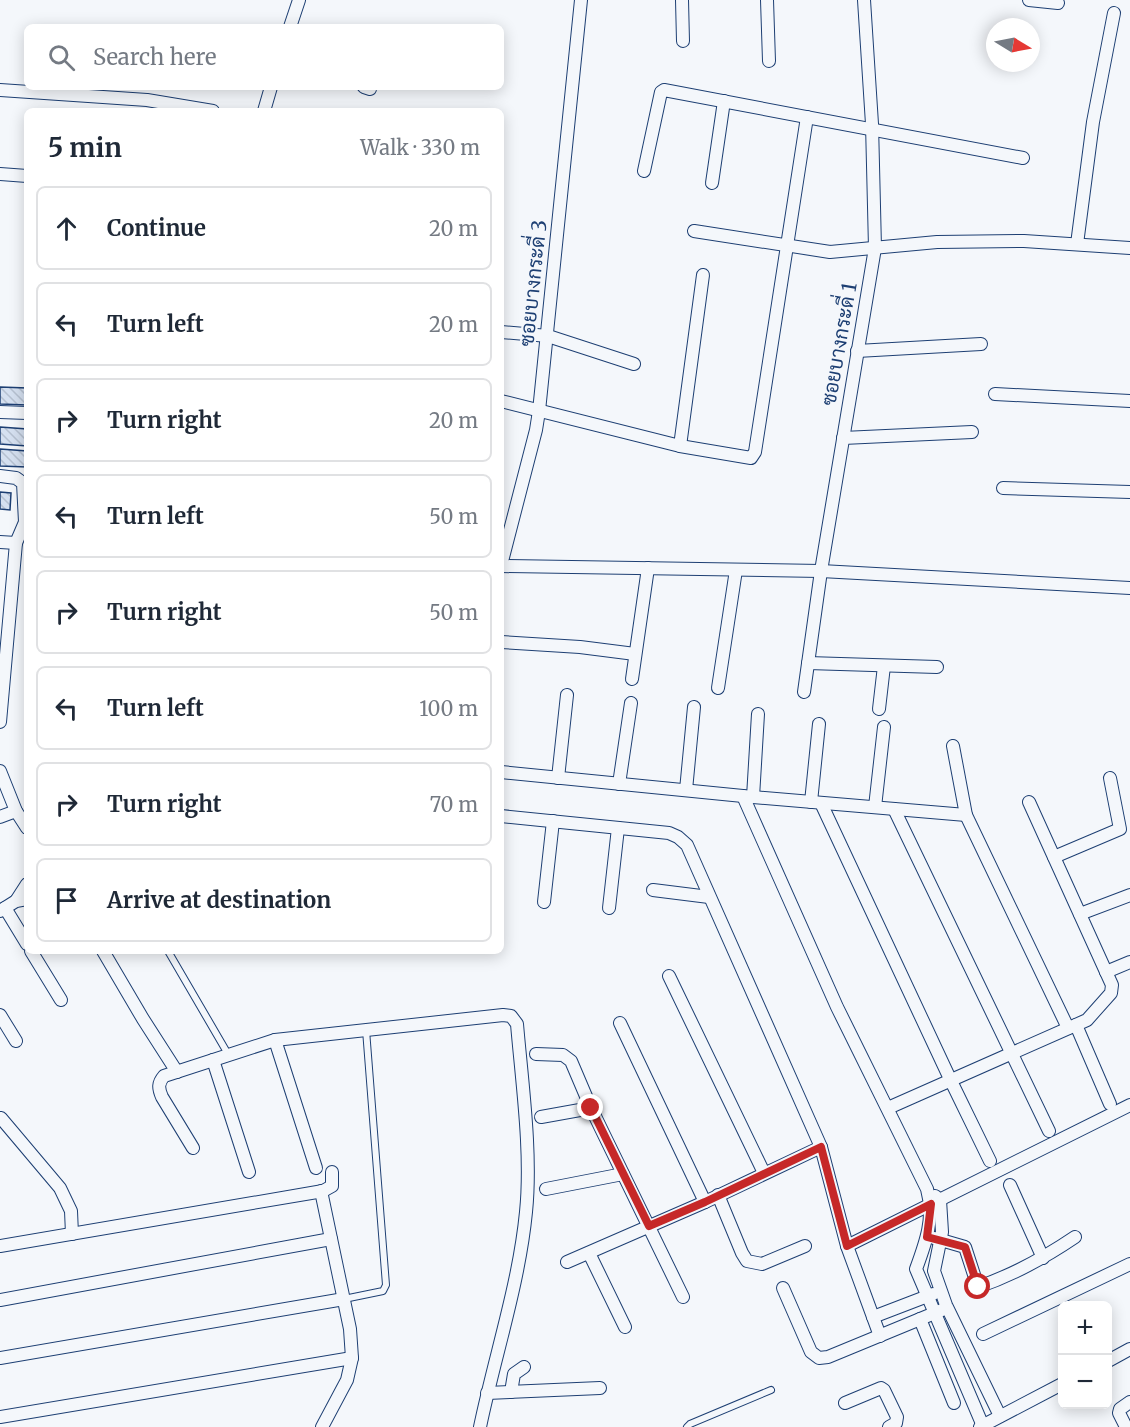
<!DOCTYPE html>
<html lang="en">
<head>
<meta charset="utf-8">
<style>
  body { margin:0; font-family:Merriweather,Sarabun,serif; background:#f6f6f7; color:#1f2937 }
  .controls { position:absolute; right:18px; bottom:18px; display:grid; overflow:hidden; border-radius:9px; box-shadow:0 3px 15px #0003 }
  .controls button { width:54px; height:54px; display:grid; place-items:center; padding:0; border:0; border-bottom:2px solid #e0e1e3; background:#fff; color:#1f2937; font:30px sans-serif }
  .compass { position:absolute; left:986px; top:18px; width:54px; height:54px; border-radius:50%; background:#fff; box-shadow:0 3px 15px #0003; rotate:100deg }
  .stop { position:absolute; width:18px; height:18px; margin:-14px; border:4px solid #c62828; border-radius:50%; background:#fff }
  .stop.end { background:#c62828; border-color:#fff; box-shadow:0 2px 6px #0008 }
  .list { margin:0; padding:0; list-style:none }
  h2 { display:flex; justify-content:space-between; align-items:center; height:78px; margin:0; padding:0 24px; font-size:26px }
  h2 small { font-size:20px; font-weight:400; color:#747a83 }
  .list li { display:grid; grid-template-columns:39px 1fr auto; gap:18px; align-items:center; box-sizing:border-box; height:84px; margin:0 12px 12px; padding:0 12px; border:2px solid #e0e1e3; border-radius:9px }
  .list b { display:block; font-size:22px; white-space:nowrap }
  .list em { font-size:20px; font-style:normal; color:#747a83 }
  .icon { flex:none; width:33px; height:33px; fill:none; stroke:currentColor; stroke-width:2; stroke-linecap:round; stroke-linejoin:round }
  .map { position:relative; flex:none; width:1130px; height:1427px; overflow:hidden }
  .search { position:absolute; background:#fff; box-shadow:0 3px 15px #0003; left:24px; top:24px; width:480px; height:66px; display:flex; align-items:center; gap:15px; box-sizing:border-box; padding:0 21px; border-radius:9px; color:#747a83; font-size:22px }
  .panel { position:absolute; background:#fff; box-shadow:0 3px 15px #0003; left:24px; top:108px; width:480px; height:846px; border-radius:9px }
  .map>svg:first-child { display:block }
  .building { fill:url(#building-back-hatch); stroke:#1d3f73; stroke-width:1.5 }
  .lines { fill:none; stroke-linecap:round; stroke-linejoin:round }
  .service-casing { stroke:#1d3f73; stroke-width:8 }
  .minor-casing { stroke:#1d3f73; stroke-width:14 }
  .service { stroke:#f4f7fb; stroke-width:6 }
  .minor { stroke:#f4f7fb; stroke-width:12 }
  .route { stroke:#c62828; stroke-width:8 }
  .labels { text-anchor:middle; stroke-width:4.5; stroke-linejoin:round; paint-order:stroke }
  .street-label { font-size:20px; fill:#1d3f73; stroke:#f4f7fb }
</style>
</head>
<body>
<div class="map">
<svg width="1130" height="1427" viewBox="0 0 1130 1427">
  <defs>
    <pattern id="building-back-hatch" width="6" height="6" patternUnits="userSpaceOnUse" patternTransform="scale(1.5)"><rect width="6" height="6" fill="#d5e0f0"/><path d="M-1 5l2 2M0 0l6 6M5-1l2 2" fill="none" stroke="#b6c1d1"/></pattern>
  </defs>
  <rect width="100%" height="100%" fill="#f4f7fb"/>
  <g class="building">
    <polygon points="0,387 27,388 27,405 0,404"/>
    <polygon points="0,427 27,429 27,446 0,444"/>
    <polygon points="0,449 27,451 27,467 0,466"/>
    <polygon points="0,492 11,493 10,510 0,509"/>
  </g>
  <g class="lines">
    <defs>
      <g id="service">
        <polyline points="168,951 228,1054"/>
        <polyline points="344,1299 383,1291 386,1285 366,1030"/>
        <polyline points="687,1427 690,1424 771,1390"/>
      </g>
      <g id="minor">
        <polyline points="682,0 683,41"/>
        <polyline points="767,0 769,61"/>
        <polyline points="1029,0 1058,3"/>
        <polyline points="290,27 299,0"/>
        <polyline points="364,87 370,89"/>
        <polyline points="0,90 147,100 213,111"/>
        <polyline points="264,111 271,87"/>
        <polyline points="644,171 661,92 664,90 1023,158"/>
        <polyline points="0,174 27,176"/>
        <polyline points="712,183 724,101"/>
        <polyline points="694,231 830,252 937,242 1024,241 1130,248"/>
        <polyline points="1077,244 1093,122 1114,13"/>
        <polyline points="501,332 548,336 634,364"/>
        <polyline points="857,351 981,344"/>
        <polyline points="995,394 1130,401"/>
        <polyline points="501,401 680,446 751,458 755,452 807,117"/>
        <polyline points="0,412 27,413"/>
        <polyline points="843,438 972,432"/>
        <polyline points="680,446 703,275"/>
        <polyline points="0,476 16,478 23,483 25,522 16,543 0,722"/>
        <polyline points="1003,488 1130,492"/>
        <polyline points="0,542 16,543"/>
        <polyline points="501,565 536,430 539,411 581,0"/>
        <polyline points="501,566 821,571 1130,588"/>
        <polyline points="501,642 580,647 635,654"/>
        <polyline points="808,663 937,667"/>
        <polyline points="632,679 648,568"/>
        <polyline points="718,688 736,570"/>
        <polyline points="804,692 821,571 875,248 872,124 864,0"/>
        <polyline points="879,709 884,666"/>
        <polyline points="953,746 966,815 1068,1028"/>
        <polyline points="0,771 16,811 27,828"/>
        <polyline points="501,772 753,797 966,815"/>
        <polyline points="558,778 567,695"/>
        <polyline points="619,784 631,703"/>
        <polyline points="686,790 694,707"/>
        <path d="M743 796 837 1007 927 1189C935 1217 926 1242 916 1269L983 1426"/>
        <polyline points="753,797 758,714"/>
        <polyline points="811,802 819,724"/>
        <polyline points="821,803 951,1081 990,1161"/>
        <polyline points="875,807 884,727"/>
        <polyline points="894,809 1049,1131"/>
        <polyline points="501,816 669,833 678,837 687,845 821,1147 847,1246 880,1336"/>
        <polyline points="0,817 16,811"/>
        <polyline points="1054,857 1120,829 1110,778"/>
        <polyline points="653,890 709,897"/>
        <polyline points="16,901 27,884"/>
        <polyline points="544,902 553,821"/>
        <polyline points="5,908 27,944"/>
        <polyline points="609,908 618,828"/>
        <polyline points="0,911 16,901 27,899"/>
        <polyline points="1080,914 1130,895"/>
        <polyline points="31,951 61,1000"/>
        <polyline points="103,951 143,1019 177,1072"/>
        <polyline points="1106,972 1130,962"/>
        <polyline points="669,976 764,1173"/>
        <polyline points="0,1015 16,1041"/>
        <polyline points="620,1023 705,1202"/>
        <polyline points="1076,1025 1110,1104"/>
        <polyline points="275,1040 316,1168"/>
        <polyline points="536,1054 563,1055 571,1061 591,1108 683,1297"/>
        <polyline points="213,1060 249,1172"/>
        <polyline points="888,1108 1087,1020 1111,993 1112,985 1029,802"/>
        <polyline points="541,1117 591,1108"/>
        <polyline points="1,1118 60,1188 71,1211 72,1234"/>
        <path d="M193 1148 162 1097C158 1088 158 1083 164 1076L275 1040 503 1015 511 1016 517 1024C522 1083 532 1153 526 1212 519 1284 495 1355 480 1427"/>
        <polyline points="1010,1185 1043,1258"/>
        <polyline points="546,1189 623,1174"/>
        <polyline points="321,1191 350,1329 352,1358 347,1380 322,1427"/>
        <polyline points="718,1195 742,1253 747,1261 762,1264 805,1246"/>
        <polyline points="935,1196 940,1200 942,1232 934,1271 946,1305 1000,1416"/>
        <path d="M934 1238 965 1247 978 1287C1013 1275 1044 1258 1075 1237"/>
        <polyline points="0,1246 323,1191 332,1186 332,1172"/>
        <polyline points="847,1246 1130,1105"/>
        <polyline points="589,1253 625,1327"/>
        <polyline points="567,1262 705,1202 821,1147"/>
        <polyline points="783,1288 811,1352 819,1358 828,1357 942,1310"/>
        <polyline points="0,1300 331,1239"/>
        <polyline points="873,1317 933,1294"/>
        <polyline points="920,1319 954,1403"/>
        <polyline points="983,1334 1130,1264"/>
        <polyline points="0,1358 344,1299"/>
        <polyline points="1108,1361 1130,1349"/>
        <polyline points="511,1392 514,1374 524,1367"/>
        <polyline points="487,1393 600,1388"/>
        <polyline points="845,1403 881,1388 884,1390 897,1417 896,1423 889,1427"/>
        <polyline points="0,1417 352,1358"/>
        <polyline points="980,1427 1062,1384"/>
        <polyline points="1126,1427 1119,1413 1120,1409 1130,1402"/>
      </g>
    </defs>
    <use href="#service" class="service-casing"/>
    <use href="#minor" class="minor-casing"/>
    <use href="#service" class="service"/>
    <use href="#minor" class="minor"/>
  </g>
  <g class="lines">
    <polyline class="route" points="591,1108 649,1226 705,1202 821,1147 847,1246 931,1204 927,1237 965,1247 978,1287"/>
  </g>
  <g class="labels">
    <g class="street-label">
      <text transform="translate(533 283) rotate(-84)" y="7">ซอยบางกระดี่ 3</text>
      <text transform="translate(839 344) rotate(-80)" y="7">ซอยบางกระดี่ 1</text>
    </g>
  </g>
</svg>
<div class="controls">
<button>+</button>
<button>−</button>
</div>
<svg class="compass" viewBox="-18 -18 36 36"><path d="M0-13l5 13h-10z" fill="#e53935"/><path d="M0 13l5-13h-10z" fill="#747a83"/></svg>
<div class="stop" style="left:978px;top:1287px"></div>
<div class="stop end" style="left:591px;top:1108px"></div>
<div class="search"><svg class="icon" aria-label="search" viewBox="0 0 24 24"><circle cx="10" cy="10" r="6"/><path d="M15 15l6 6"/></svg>Search here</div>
<section class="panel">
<h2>5 min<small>Walk · 330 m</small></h2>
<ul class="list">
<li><svg class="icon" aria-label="ahead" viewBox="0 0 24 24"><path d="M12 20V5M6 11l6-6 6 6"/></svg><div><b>Continue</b></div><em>20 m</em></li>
<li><svg class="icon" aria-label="left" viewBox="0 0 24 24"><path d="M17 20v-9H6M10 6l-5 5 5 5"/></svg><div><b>Turn left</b></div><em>20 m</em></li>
<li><svg class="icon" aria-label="right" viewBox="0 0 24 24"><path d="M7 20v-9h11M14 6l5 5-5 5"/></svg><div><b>Turn right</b></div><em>20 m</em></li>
<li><svg class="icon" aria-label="left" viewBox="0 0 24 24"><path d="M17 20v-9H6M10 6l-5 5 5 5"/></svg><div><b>Turn left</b></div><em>50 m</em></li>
<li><svg class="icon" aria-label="right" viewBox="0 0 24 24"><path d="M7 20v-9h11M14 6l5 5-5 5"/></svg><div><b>Turn right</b></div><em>50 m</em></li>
<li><svg class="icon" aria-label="left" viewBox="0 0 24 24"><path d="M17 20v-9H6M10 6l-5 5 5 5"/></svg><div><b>Turn left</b></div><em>100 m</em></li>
<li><svg class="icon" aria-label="right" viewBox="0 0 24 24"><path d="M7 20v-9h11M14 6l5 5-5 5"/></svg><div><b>Turn right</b></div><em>70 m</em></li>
<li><svg class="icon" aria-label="arrive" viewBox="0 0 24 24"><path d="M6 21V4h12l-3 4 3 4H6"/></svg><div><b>Arrive at destination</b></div></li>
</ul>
</section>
</div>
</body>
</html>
